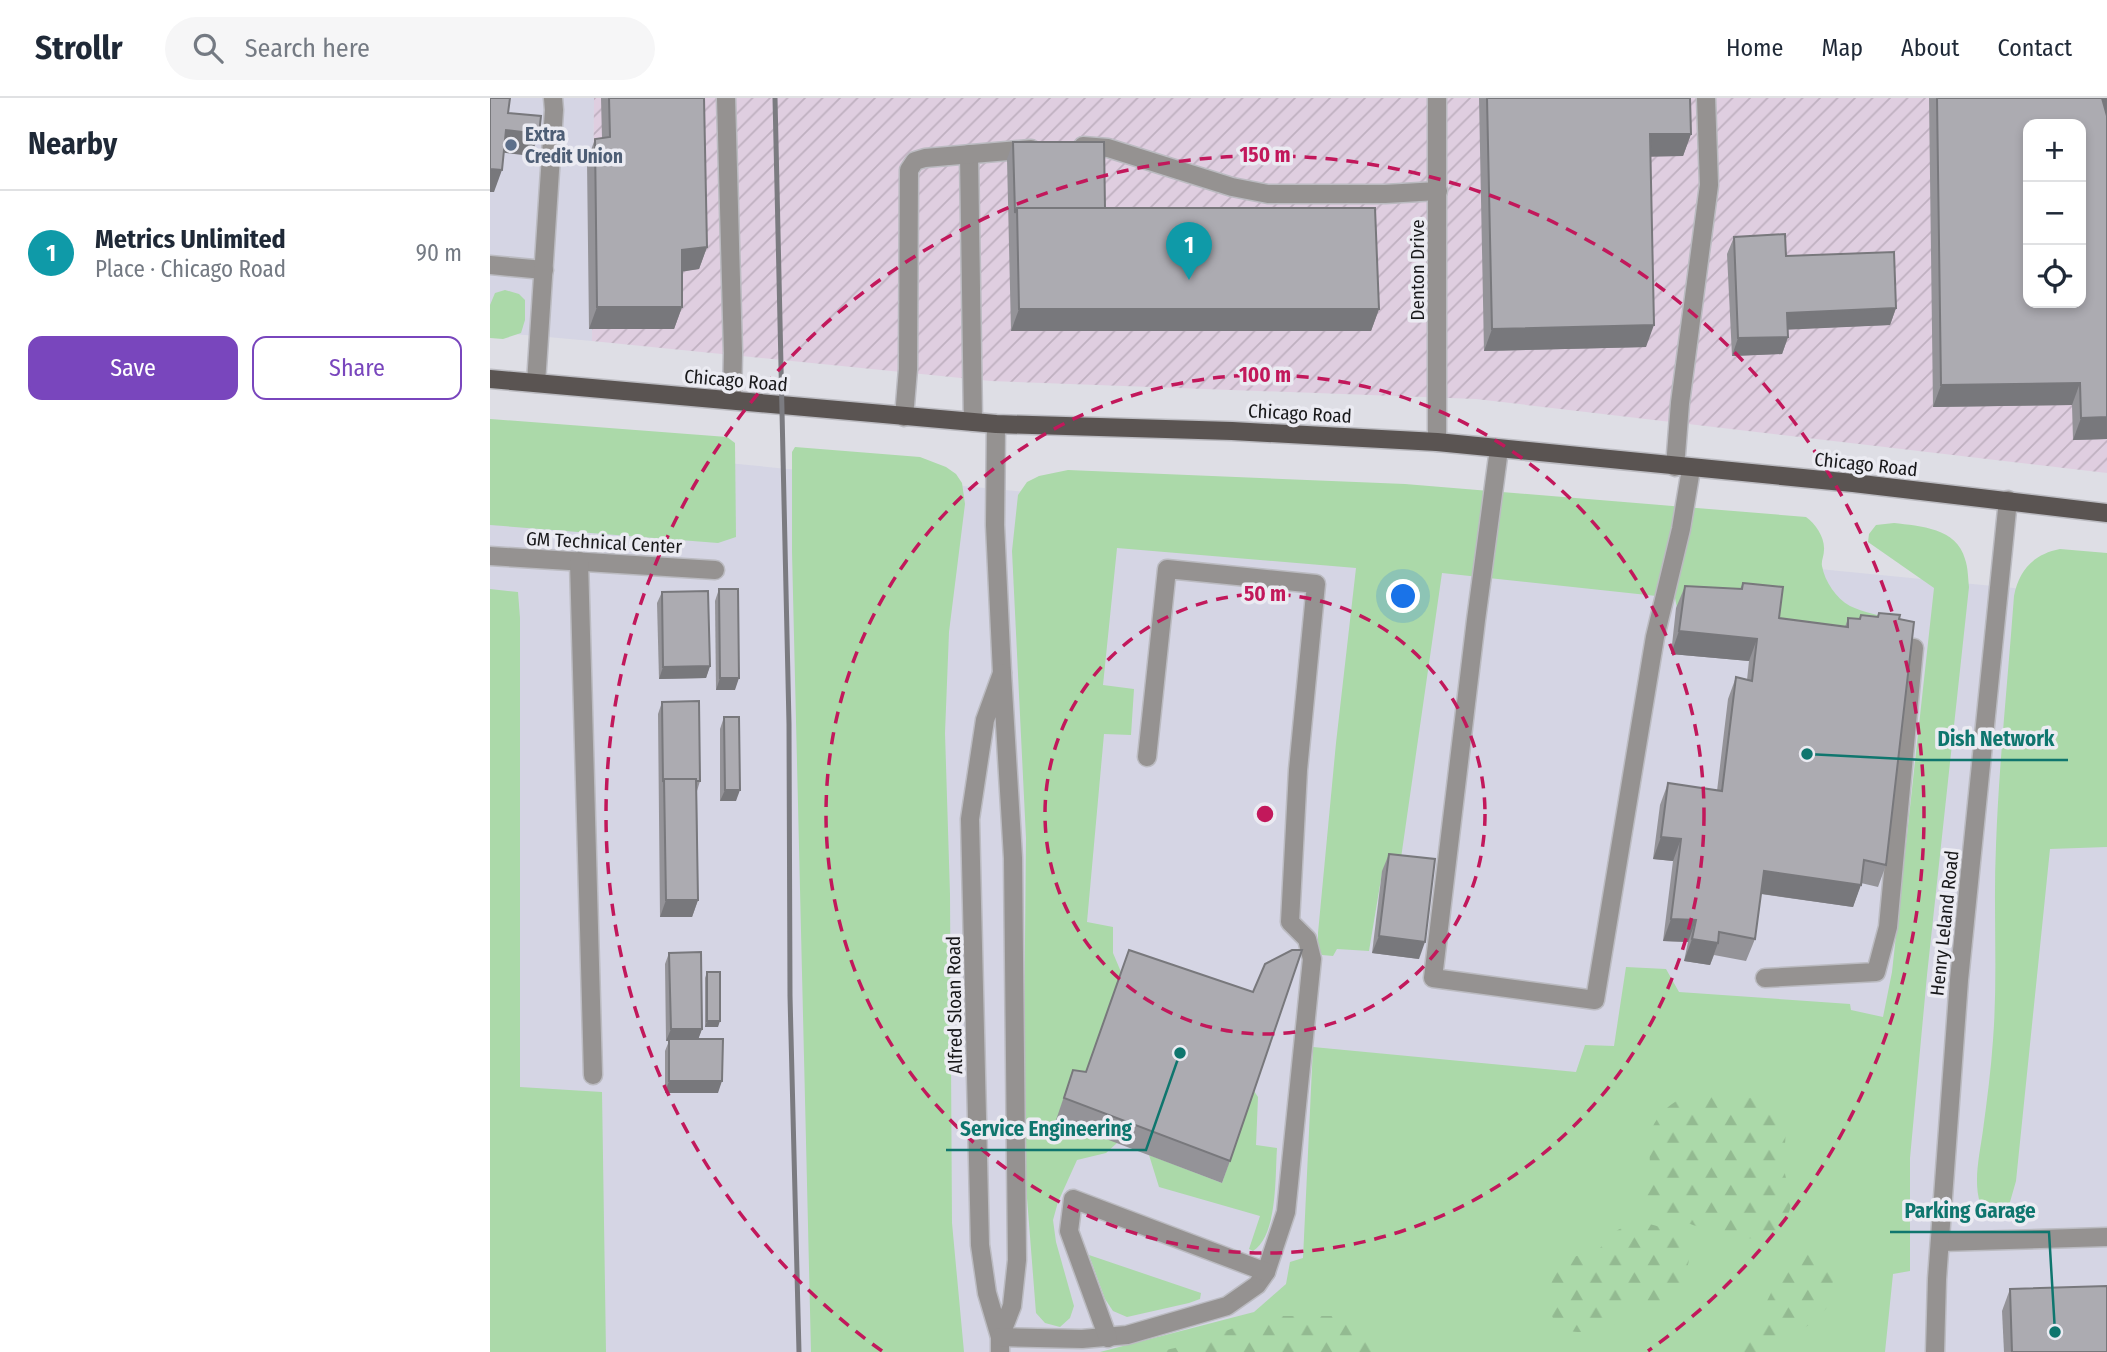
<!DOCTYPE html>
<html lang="en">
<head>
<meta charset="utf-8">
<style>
  body { margin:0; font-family:"Fira Sans Condensed",sans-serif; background:#f6f6f7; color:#1f2937 }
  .controls { position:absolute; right:21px; top:21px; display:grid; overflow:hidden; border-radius:14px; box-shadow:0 4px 10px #0003 }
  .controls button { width:63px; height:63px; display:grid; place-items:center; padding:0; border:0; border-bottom:2px solid #e0e1e3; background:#fff; color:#1f2937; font:35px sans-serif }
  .you { position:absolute; left:914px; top:499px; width:24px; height:24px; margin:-18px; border:5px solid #fff; border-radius:50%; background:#1a73e8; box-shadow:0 0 0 10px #1a73e833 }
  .badge { display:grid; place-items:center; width:46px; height:46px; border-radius:50%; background:#7946bd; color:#fff; font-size:23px; font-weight:700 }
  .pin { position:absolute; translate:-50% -58px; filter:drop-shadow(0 2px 4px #0008) }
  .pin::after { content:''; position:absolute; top:37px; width:24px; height:21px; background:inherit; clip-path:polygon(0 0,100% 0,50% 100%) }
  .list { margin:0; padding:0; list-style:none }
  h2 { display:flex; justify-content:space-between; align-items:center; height:91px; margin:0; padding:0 28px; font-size:30px }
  h2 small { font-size:23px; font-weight:400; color:#747a83 }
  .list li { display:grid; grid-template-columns:46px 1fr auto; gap:21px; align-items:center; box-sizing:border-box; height:126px; padding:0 28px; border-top:2px solid #e0e1e3 }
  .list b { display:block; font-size:26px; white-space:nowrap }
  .list p { margin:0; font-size:23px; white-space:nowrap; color:#747a83 }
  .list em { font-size:23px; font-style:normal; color:#747a83 }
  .actions { display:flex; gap:14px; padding:21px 28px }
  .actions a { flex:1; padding:16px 0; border:2px solid #7946bd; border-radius:14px; text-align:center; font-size:24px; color:#7946bd }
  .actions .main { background:#7946bd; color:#fff }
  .icon { flex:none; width:38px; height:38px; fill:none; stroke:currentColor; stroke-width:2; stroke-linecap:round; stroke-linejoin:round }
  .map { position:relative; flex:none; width:1617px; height:1254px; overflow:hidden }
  header { display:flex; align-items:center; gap:42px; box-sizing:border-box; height:98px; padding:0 35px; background:#fff; border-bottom:2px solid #e0e1e3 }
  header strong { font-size:33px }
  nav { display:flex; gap:38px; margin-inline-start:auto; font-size:24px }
  .search { width:490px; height:63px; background:#f6f6f7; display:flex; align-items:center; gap:18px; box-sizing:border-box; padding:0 24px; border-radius:38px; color:#747a83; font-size:26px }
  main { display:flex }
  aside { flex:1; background:#fff }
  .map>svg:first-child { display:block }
  .built { fill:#d5d5e4 }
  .industrial { fill:url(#industrial-furrows); fill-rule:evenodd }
  .green { fill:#abd9a9 }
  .forest { fill:url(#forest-firs) }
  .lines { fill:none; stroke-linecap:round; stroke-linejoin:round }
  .minor-casing { stroke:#bbbbc1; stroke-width:21 }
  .major-casing { stroke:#bbbbc1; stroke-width:21 }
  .minor { stroke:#959291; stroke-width:18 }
  .major { stroke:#5a5452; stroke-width:18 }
  .rail { stroke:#7b7b80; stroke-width:5 }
  .wall { fill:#949398 }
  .shaded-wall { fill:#78787c }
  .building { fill:#acabb1; stroke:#78787c; stroke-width:2; fill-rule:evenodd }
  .ring { fill:none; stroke:#c2185b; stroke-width:3.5; stroke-dasharray:12 9 }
  .service-dot { fill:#5c6f8a; stroke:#ebebf2; stroke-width:2.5 }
  .labels { text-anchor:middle; stroke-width:7; stroke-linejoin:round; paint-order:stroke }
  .service-label { font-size:19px; font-weight:bold; fill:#4e5e75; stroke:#ebebf2; text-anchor:start }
  .street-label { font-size:19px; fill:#19191b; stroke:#ebebf2 }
  .centre { fill:#c2185b; stroke:#ebebf2; stroke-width:3.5 }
  .ring-label { font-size:21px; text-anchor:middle; font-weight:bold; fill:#c2185b; stroke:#ebebf2; stroke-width:7; stroke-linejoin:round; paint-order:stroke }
  .leader { fill:none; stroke:#0f766e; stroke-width:2.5 }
  .callout-dot { fill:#0f766e; stroke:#ebebf2; stroke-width:2.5 }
  .callout-label { font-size:21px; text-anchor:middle; font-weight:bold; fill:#0f766e; stroke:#ebebf2; stroke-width:7; stroke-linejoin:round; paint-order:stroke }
</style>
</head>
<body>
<header>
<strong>Strollr</strong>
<div class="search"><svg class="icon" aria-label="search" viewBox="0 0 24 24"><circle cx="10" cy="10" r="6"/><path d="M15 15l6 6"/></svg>Search here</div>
<nav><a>Home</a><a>Map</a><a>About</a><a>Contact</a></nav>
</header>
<main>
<aside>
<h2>Nearby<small></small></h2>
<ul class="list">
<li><span class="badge" style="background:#0f9aa8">1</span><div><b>Metrics Unlimited</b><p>Place · Chicago Road</p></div><em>90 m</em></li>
</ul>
<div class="actions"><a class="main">Save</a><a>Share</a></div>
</aside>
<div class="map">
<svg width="1617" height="1254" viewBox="0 0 1617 1254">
  <defs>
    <pattern id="industrial-furrows" width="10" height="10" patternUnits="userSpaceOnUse" patternTransform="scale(1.75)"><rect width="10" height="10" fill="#dfcee0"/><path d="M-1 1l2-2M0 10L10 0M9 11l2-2" fill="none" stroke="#bfb0c0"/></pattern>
    <pattern id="forest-firs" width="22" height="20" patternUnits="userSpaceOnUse" patternTransform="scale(1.75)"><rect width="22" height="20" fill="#abd9a9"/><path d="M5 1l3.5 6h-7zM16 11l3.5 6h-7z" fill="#93ba91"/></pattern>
  </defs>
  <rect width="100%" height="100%" fill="#dedee5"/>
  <g class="built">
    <polygon points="0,0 104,0 102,243 0,234"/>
    <polygon points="0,342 1617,499 1617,1254 0,1254"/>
  </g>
  <path class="industrial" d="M104 0H1617V375L986 301 501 283 102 243ZM1538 26H1591V205H1538Z"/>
  <g class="green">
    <polygon points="15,192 29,196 35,202 35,222 31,235 13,241 0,240 0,207 5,195"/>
    <polygon points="0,321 237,339 245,345 246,439 228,445 0,427"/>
    <polygon points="305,349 430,359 456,369 466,376 472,385 475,406 459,534 455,635 460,796 462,1125 474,1254 321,1254 302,454 302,354"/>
    <path d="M578 372 915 386 1316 419C1326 426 1335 440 1334 452 1334 458 1331 463 1332 468 1335 484 1346 500 1360 508 1372 514 1389 517 1402 521L1416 546 1187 510 1185 500 952 475 909 774 892 775 879 853 847 851 843 858 832 857 828 849V835L846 645 866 470 627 450 613 587 644 591 641 637 614 636 597 824 623 829V855L631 874 588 996 627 1045 616 1055 587 1062 568 1104 563 1122 566 1144 584 1208 580 1220 570 1229 555 1225 546 1215 533 1049 536 740 522 453 528 397 537 384 549 378Z"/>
    <path d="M1404 425C1430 428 1467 430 1475 461 1478 469 1478 480 1479 489L1437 877 1420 1060V1173L1403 1176 1395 1254H610L764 1214 796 1186 800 1164 813 1160 823 949 1086 974 1095 947 1124 948 1136 869 1176 871 1189 894 1360 906 1361 912 1393 919 1402 874 1444 490 1378 444 1379 436 1386 427Z"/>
    <path d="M1570 451 1617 455V749L1560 751 1526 1083 1516 1118C1505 1118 1494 1117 1490 1105 1483 1082 1490 1055 1493 1032 1497 1002 1501 972 1503 942 1508 877 1503 812 1506 747 1509 664 1518 581 1524 498 1529 472 1544 456 1570 451Z"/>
    <polygon points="0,491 28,494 30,520 30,989 112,994 116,1254 0,1254"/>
    <path d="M764 993 768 999 766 1047 787 1050C785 1078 788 1137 763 1153L759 1151 770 1118 669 1089 659 1057 732 1085Z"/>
    <polygon points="599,1157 711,1195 710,1201 699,1205 637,1219 623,1213 615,1201"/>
  </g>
  <g class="forest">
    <path d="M1222 993 1267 1001 1286 1007C1288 1012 1292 1017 1294 1021 1298 1035 1293 1054 1294 1069 1295 1083 1303 1096 1300 1111 1297 1122 1287 1134 1276 1139 1256 1147 1168 1120 1158 1102 1149 1086 1160 1080 1160 1066 1160 1054 1156 1046 1160 1035 1170 1008 1195 994 1222 993Z"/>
    <path d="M1147 1125C1165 1124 1197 1137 1199 1158 1200 1165 1195 1172 1195 1179 1194 1188 1195 1192 1190 1200 1184 1202 1176 1204 1169 1205 1159 1206 1147 1200 1137 1206 1131 1210 1133 1215 1130 1220 1125 1230 1112 1234 1102 1234 1093 1234 1078 1235 1070 1229 1052 1214 1058 1179 1073 1165 1083 1155 1098 1159 1108 1152 1112 1149 1115 1143 1118 1140 1126 1131 1136 1128 1147 1125Z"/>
    <polygon points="1318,1154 1345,1169 1342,1191 1336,1211 1320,1226 1282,1254 1234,1254 1258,1241 1286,1185 1303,1166"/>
    <polygon points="793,1218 857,1218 887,1240 899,1254 667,1254 698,1247 773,1219"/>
  </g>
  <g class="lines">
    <defs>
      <g id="minor">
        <polyline points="236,0 243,255 242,302"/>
        <polyline points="593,48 618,50 742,89 778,96 895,96 948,93"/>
        <polyline points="479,56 483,324"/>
        <polyline points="0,167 54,172"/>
        <polyline points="46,285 64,12 63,0"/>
        <polyline points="414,319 418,271 419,72 425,63 435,60 541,51"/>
        <polyline points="506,326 505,427 512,575"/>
        <polyline points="947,344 947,0"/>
        <polyline points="1009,351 986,522 943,880 1105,902 1165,539 1191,431 1201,371"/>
        <polyline points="1185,369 1190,305 1219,87 1216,0"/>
        <polyline points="0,458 225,472"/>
        <polyline points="89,463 103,977"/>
        <polyline points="1275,880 1386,874 1398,829 1424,550"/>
        <polyline points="1451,1144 1617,1139"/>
        <polyline points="510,1239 522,1208 527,1162 523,760 512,575 495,622 480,721 490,1147 497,1195 510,1239 510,1254"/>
        <polyline points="510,1239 592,1241 637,1237 737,1208 767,1187 776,1174 796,1114 822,861 817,841 800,824 808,672 826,486 677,471 657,659"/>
        <polyline points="618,1240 579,1133 583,1101 776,1174"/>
        <polyline points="1445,1254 1447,1181 1469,882 1518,402"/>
      </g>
      <polyline id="major" points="0,281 506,326 742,333 947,344 1363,385 1617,415"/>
    </defs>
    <use href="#minor" class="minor-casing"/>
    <use href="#major" class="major-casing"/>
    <use href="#minor" class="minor"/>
    <use href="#major" class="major"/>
    <polyline class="rail" points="285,0 299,626 300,898 309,1254"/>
  </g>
  <g class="wall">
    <polygon points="111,0 214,0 217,149 209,171 192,173 192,209 184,231 99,231 97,63 105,41 112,40"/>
    <polygon points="989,0 1200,0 1201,36 1193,58 1161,58 1156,249 994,253"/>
    <polygon points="1439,0 1617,0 1617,14 1616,14 1617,341 1583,342 1582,307 1443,309"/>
    <polygon points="523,44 615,110 889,211 881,233 521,233 517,61"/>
    <polygon points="1244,139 1296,158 1406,210 1400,227 1297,231 1298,239 1292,256 1242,258 1237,156"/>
    <polygon points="1253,485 1289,520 1355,529 1358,520 1369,521 1371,517 1409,521 1396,767 1388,789 1371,785 1363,809 1271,796 1265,841 1256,863 1224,857 1220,867 1194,863 1198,844 1173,843 1183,763 1163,761 1170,707 1178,685 1227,693 1238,601 1246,579 1257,582 1259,563 1181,556 1186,510 1195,488 1250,491"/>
    <polygon points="229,491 245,592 226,592 225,503"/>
    <polygon points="172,494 220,568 216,580 169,581 167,505"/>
    <polygon points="172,604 210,683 207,693 208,802 202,819 170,819 168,616"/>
    <polygon points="234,619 246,703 230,703 230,631"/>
    <polygon points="899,756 929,861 882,855 892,773"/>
    <polygon points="179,855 212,931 208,941 228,995 175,995 175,953 179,943 176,943 175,866"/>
    <polygon points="217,874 228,929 215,929 215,880"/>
    <polygon points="583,972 740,1063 732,1085 566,1022"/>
    <polygon points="1520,1191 1617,1254 1514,1254 1512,1213"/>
  </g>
  <g class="shaded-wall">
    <polygon points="1608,0 1617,0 1617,14 1602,14"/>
    <polygon points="16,32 49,36 41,58 8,54"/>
    <polygon points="1160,36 1201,36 1193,58 1152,59"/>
    <polygon points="0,71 12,72 4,94 0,94"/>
    <polygon points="217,149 209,171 184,175 192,152"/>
    <polygon points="107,209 192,209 184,231 99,231"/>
    <polygon points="1406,210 1400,227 1291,232 1297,215"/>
    <polygon points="529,211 889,211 881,233 521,233"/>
    <polygon points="1164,227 1156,249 994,253 1002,231"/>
    <polygon points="1298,239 1292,256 1242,258 1248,240"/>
    <polygon points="1590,285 1582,307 1443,309 1451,287"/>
    <polygon points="1617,319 1617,341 1583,342 1591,320"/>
    <polygon points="1189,533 1267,541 1259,563 1181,556"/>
    <polygon points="220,568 216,580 169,581 173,569"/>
    <polygon points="230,580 249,580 245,592 226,592"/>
    <polygon points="235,692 250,692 246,703 230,703"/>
    <polygon points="1171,739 1191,741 1183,763 1163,761"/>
    <polygon points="1274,773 1371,787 1363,809 1266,795"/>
    <polygon points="176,802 208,802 202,819 170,819"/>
    <polygon points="1181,821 1206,822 1198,844 1173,843"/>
    <polygon points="889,838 935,844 929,861 882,855"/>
    <polygon points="1202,841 1228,845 1220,867 1194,863"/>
    <polygon points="217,923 230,923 228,929 215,929"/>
    <polygon points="181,931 212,931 208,942 176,943"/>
    <polygon points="179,983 232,983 228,995 175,995"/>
  </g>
  <g class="building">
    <polygon points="0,0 20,0 18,15 51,18 49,36 16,32 12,72 0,71"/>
    <polygon points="119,0 214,0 217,149 192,152 192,209 107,209 105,41 120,39"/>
    <polygon points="997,0 1200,0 1201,36 1160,36 1164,227 1002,231"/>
    <path d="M1447 0H1612L1617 18V319L1591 320 1590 285 1451 287ZM1538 26H1591V205H1538Z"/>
    <polygon points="523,44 614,44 615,110 527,110 525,115"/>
    <polygon points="527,110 885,110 889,211 529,211"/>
    <polygon points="1295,136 1296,158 1404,154 1406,210 1297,215 1298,239 1248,240 1244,139"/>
    <polygon points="1253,485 1293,489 1289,520 1358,529 1358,520 1370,521 1371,517 1388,519 1389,515 1410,517 1409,521 1424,524 1396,767 1374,762 1371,787 1274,773 1265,841 1229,834 1228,845 1202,841 1206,822 1181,821 1191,741 1171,739 1178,685 1232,693 1246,579 1262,583 1267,541 1189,533 1195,488 1252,491"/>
    <polygon points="229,491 248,491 249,580 230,580"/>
    <polygon points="218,493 220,568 173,569 172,494"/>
    <polygon points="209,603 210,683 206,683 206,681 174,681 173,684 172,604"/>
    <polygon points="234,619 249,619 250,692 235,692"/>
    <polygon points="174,681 206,681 208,802 176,802"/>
    <polygon points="899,756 945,761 935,844 889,838"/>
    <polygon points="639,852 763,894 775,866 802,852 812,852 740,1063 574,1000 583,972 596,974"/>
    <polygon points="211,854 212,931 181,931 179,855"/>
    <rect x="217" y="874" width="13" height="49"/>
    <polygon points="179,941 233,941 232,983 179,983"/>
    <polygon points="1617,1188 1617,1254 1522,1254 1520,1191"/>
  </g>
  <g class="ring">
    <circle cx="775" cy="716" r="220"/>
    <circle cx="775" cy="716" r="439"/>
    <path d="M392 1253A659 659 0 1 1 1158 1253"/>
  </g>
  <circle class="service-dot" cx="21" cy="47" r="7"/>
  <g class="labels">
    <g class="service-label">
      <text x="35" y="43">Extra<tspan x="35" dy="22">Credit Union</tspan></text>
    </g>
    <g class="street-label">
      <text transform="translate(927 172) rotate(-90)" y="7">Denton Drive</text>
      <text transform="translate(246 282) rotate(5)" y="7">Chicago Road</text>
      <text transform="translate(810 315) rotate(3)" y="7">Chicago Road</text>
      <text transform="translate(1376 366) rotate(6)" y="7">Chicago Road</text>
      <text transform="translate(114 444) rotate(3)" y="7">GM Technical Center</text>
      <text transform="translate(1454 825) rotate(-84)" y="7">Henry Leland Road</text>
      <text transform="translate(464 907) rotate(-91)" y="7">Alfred Sloan Road</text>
    </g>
  </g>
  <circle cx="775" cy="716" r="10" class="centre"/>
  <g class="ring-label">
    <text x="775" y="64">150 m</text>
    <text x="775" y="284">100 m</text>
    <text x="775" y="503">50 m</text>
  </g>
  <path class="leader" d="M1317 656L1433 662H1578M690 955L656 1052H456M1565 1234L1559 1134H1400"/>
  <g class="callout-dot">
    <circle cx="1317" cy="656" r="7"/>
    <circle cx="690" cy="955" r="7"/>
    <circle cx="1565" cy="1234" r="7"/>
  </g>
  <g class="callout-label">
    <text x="1506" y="648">Dish Network</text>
    <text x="556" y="1038">Service Engineering</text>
    <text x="1480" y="1120">Parking Garage</text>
  </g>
</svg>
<div class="controls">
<button>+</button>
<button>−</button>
<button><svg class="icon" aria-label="locate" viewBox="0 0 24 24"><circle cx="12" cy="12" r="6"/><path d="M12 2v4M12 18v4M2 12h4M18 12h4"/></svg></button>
</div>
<div class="you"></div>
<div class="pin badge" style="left:699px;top:182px;background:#0f9aa8">1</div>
</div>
</main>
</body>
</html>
